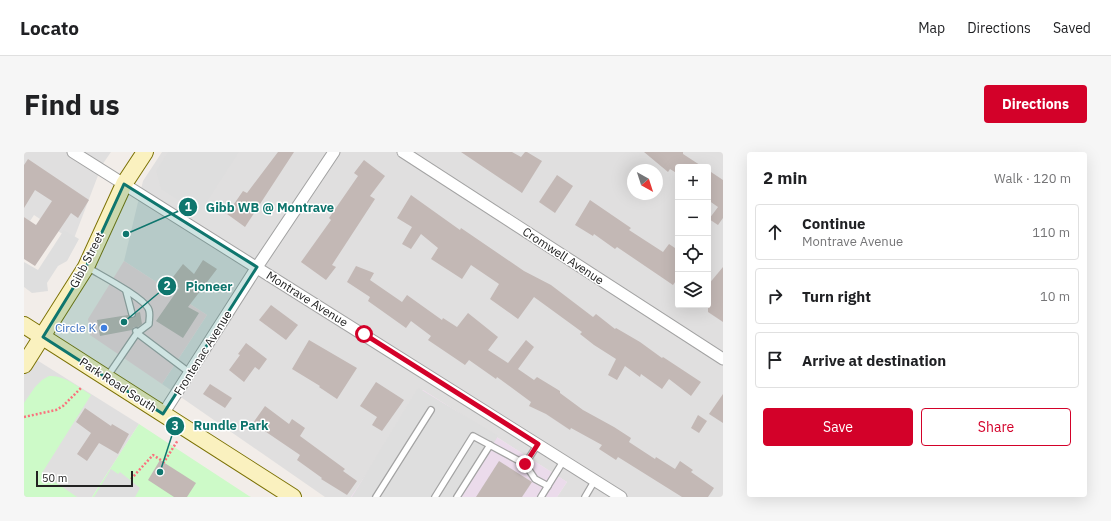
<!DOCTYPE html>
<html lang="en">
<head>
<meta charset="utf-8">
<style>
  body { margin:0; font-family:"IBM Plex Sans",sans-serif; background:#f6f6f6; color:#202124 }
  .controls { position:absolute; right:12px; top:12px; display:grid; overflow:hidden; border-radius:4px; box-shadow:0 4px 16px #0002 }
  .controls button { width:36px; height:36px; display:grid; place-items:center; padding:0; border:0; border-bottom:1px solid #e0e0e0; background:#fff; color:#202124; font:20px sans-serif }
  .compass { position:absolute; left:603px; top:12px; width:36px; height:36px; border-radius:50%; background:#fff; box-shadow:0 4px 16px #0002; rotate:141deg }
  .scale { position:absolute; left:12px; bottom:10px; width:97px; box-sizing:border-box; padding-left:4px; border:2px solid #222; border-top:0; font-size:11px; line-height:14px; white-space:nowrap; color:#222; -webkit-text-stroke:3px #fff; paint-order:stroke }
  .stop { position:absolute; width:12px; height:12px; margin:-9px; border:3px solid #d30129; border-radius:50%; background:#fff }
  .stop.end { background:#d30129; border-color:#fff; box-shadow:0 1px 4px #0008 }
  .list { margin:0; padding:0; list-style:none }
  h2 { display:flex; justify-content:space-between; align-items:center; height:52px; margin:0; padding:0 16px; font-size:17px }
  h2 small { font-size:13px; font-weight:400; color:#757577 }
  .list li { display:grid; grid-template-columns:26px 1fr auto; gap:12px; align-items:center; box-sizing:border-box; height:56px; margin:0 8px 8px; padding:0 8px; border:1px solid #e0e0e0; border-radius:4px }
  .list b { display:block; font-size:15px; white-space:nowrap }
  .list p { margin:0; font-size:13px; white-space:nowrap; color:#757577 }
  .list em { font-size:13px; font-style:normal; color:#757577 }
  .actions { display:flex; gap:8px; padding:12px 16px }
  .actions a { flex:1; padding:9px 0; border:1px solid #d30129; border-radius:4px; text-align:center; font-size:14px; color:#d30129 }
  .actions .main { background:#d30129; color:#fff }
  .icon { flex:none; width:22px; height:22px; fill:none; stroke:currentColor; stroke-width:2; stroke-linecap:round; stroke-linejoin:round }
  .map { position:relative; flex:none; width:699px; height:345px; overflow:hidden; border-radius:4px }
  header { display:flex; align-items:center; gap:24px; box-sizing:border-box; height:56px; padding:0 20px; background:#fff; border-bottom:1px solid #e0e0e0 }
  header strong { font-size:19px }
  nav { display:flex; gap:22px; margin-inline-start:auto; font-size:14px }
  .intro { display:flex; align-items:center; justify-content:space-between; box-sizing:border-box; height:96px; padding:0 24px }
  h1 { margin:0; font-size:28px }
  .button { padding:10px 18px; border-radius:4px; background:#d30129; color:#fff; font-size:14px; font-weight:700 }
  main { display:flex; gap:24px; padding:0 24px }
  aside { flex:1; background:#fff; border-radius:4px; box-shadow:0 4px 16px #0002 }
  .map>svg:first-child { display:block }
  .residential { fill:#e0dfdf; fill-rule:evenodd }
  .commercial { fill:#f2d9dd }
  .industrial { fill:#ebdbeb }
  .park { fill:#cdfac8 }
  .parking { fill:#dedede }
  .building { fill:#c3b8b5 }
  .lines { fill:none; stroke-linecap:round; stroke-linejoin:round }
  .lane-casing { stroke:#a3a3a3; stroke-width:8 }
  .street-casing { stroke:#a3a3a3; stroke-width:13 }
  .secondary-casing { stroke:#7c7205; stroke-width:18 }
  .path { stroke:#fa727e; stroke-width:2.5; stroke-dasharray:2 2; stroke-linecap:butt }
  .lane { stroke:#fff; stroke-width:5.5 }
  .street { stroke:#fff; stroke-width:11 }
  .secondary { stroke:#faf1bf; stroke-width:16 }
  .route { stroke:#d30129; stroke-width:5 }
  .marked { fill:#0f766e; fill-opacity:0.2; stroke:#0f766e; stroke-width:3; stroke-linejoin:round }
  .shop-dot { fill:#3f7fe0; stroke:#fff; stroke-width:1.5 }
  .labels { text-anchor:middle; stroke-width:3; stroke-linejoin:round; paint-order:stroke }
  .street-label { font-size:12px; fill:#222; stroke:#fff }
  .shop-label { font-size:12px; fill:#366cbe; stroke:#fff; text-anchor:end }
  .leader { fill:none; stroke:#0f766e; stroke-width:1.5 }
  .callout-dot { fill:#0f766e; stroke:#fff; stroke-width:1.5 }
  .mark-label { font-size:12px; text-anchor:middle; font-weight:bold; fill:#fff }
  .callout-label { font-size:13px; text-anchor:middle; font-weight:bold; fill:#0f766e; stroke:#fff; stroke-width:3; stroke-linejoin:round; paint-order:stroke }
</style>
</head>
<body>
<header>
<strong>Locato</strong>
<nav><a>Map</a><a>Directions</a><a>Saved</a></nav>
</header>
<div class="intro"><h1>Find us</h1><a class="button">Directions</a></div>
<main>
<div class="map">
<svg width="699" height="345" viewBox="0 0 699 345">
  <rect width="100%" height="100%" fill="#f2ede9"/>
  <g class="residential">
    <polygon points="0,0 87,0 78,13 49,89 10,63 6,69 0,65"/>
    <path d="M138 0H699V345H533L543 330 399 238 327 345H301L138 232 183 163 100 109 119 29ZM654 15H684V153H654ZM609 18H633V42H609Z"/>
    <polygon points="0,200 115,272 68,345 0,345"/>
  </g>
  <polygon class="commercial" points="100,109 183,163 138,232 66,183 64,167"/>
  <polygon class="industrial" points="399,238 543,330 533,345 327,345"/>
  <g class="park">
    <path d="M25 224C41 223 54 235 67 243L18 321 53 345H0V251L11 235 18 228Z"/>
    <polygon points="115,272 225,344 227,345 68,345"/>
  </g>
  <g class="parking">
    <polygon points="144,0 215,0 175,62 137,37 132,19"/>
    <polygon points="40,78 55,87 43,109 34,114 23,131 24,139 8,141 0,135 0,110 14,118"/>
    <polygon points="394,236 474,284 437,345 328,345"/>
    <polygon points="87,317 94,322 96,320 116,336 111,345 70,345"/>
  </g>
  <g class="building">
    <polygon points="254,0 270,0 221,75 203,62 219,39 223,41"/>
    <polygon points="437,0 488,0 497,5 501,0 503,0 518,9 498,41"/>
    <polygon points="620,0 659,0 659,2 679,15 654,15 654,22 646,17 644,20"/>
    <polygon points="4,7 65,48 54,66 47,61 11,114 0,107 0,65 12,73 28,49 11,38 0,56 0,13"/>
    <polygon points="340,8 361,24 346,44 351,47 308,113 312,115 302,128 277,110 307,68 305,66 334,24 330,21"/>
    <polygon points="684,18 699,28 699,66 694,73 685,67 694,55 684,48"/>
    <polygon points="533,23 549,34 531,61 515,50"/>
    <polygon points="387,43 436,78 437,76 500,119 527,133 569,165 572,162 591,177 592,176 616,190 638,206 639,205 677,230 667,244 645,227 638,237 617,222 616,225 601,214 593,228 584,223 592,207 570,193 556,182 558,180 510,145 494,167 466,147 475,132 447,113 438,127 407,107 414,96 397,82 387,97 378,92 388,75 373,66"/>
    <polygon points="566,48 607,76 605,78 639,100 645,92 654,98 654,126 649,133 593,95 591,97 570,82 569,84 551,73"/>
    <polygon points="179,108 193,117 164,155 175,161 159,186 132,169 155,136 146,129 159,112 170,122"/>
    <polygon points="332,114 350,121 346,128 378,150 383,143 418,168 419,166 433,175 444,161 474,185 464,198 484,211 502,188 510,195 494,217 510,228 513,225 536,239 536,241 559,258 590,275 607,286 605,290 631,307 632,305 651,317 656,309 669,318 667,320 690,336 684,345 658,345 594,305 592,308 575,297 578,293 547,276 546,278 522,262 505,254 507,250 473,225 472,227 445,208 441,213 404,188 407,184 387,169 382,176 344,149 346,145 323,130"/>
    <polygon points="699,115 699,170 684,160 684,133"/>
    <polygon points="247,153 274,173 262,188 235,168"/>
    <polygon points="116,160 118,172 114,175 110,175 108,178 76,184 73,168 104,163 109,166 112,161"/>
    <polygon points="285,188 333,216 313,247 295,235 296,234 268,217"/>
    <polygon points="222,191 243,207 235,218 231,215 220,230 205,218 216,203 214,202"/>
    <polygon points="352,230 380,248 358,279 348,273 353,265 336,254"/>
    <polygon points="186,232 208,246 201,256 179,242"/>
    <polygon points="699,242 699,271 685,262"/>
    <polygon points="241,254 265,272 268,267 281,276 276,284 321,317 319,319 333,329 323,343 297,327 298,326 273,308 276,303 229,271"/>
    <polygon points="61,256 87,274 88,272 105,282 94,302 75,291 63,309 53,302 67,281 52,270"/>
    <polygon points="674,263 683,269 675,281 667,276"/>
    <polygon points="136,308 172,331 163,345 150,345 124,328"/>
    <polygon points="475,309 508,330 498,345 452,345"/>
  </g>
  <g class="lines">
    <defs>
      <g id="lane">
        <path d="M63 115C76 123 117 144 124 156 127 161 125 166 125 172L113 181 112 179"/>
        <polyline points="102,139 108,162"/>
        <polyline points="83,225 113,181 166,221"/>
        <polyline points="501,312 511,327 524,334"/>
        <polyline points="352,345 407,258"/>
        <polyline points="411,345 449,284 501,312 514,292"/>
        <polyline points="433,345 466,293"/>
        <polyline points="517,345 540,308"/>
        <polyline points="561,345 571,328"/>
      </g>
      <g id="street">
        <polyline points="49,0 597,345"/>
        <polyline points="379,0 699,207"/>
        <polyline points="139,262 233,115 310,0"/>
      </g>
      <g id="secondary">
        <polyline points="0,173 269,345"/>
        <polyline points="0,213 62,115 100,32 121,0"/>
      </g>
    </defs>
    <use href="#lane" class="lane-casing"/>
    <use href="#street" class="street-casing"/>
    <use href="#secondary" class="secondary-casing"/>
    <g class="path">
      <polyline points="0,265 32,258 39,254 58,235"/>
      <polyline points="107,327 129,303 140,310 154,288"/>
    </g>
    <use href="#lane" class="lane"/>
    <use href="#street" class="street"/>
    <use href="#secondary" class="secondary"/>
  </g>
  <g class="lines">
    <polyline class="route" points="340,182 514,292 501,312"/>
  </g>
  <path class="marked" d="M100 32 233 115 139 262 19 185 62 115Z"/>
  <circle class="shop-dot" cx="80" cy="176" r="4"/>
  <g class="labels">
    <g class="street-label">
      <text transform="translate(539 104) rotate(33)" y="4">Cromwell Avenue</text>
      <text transform="translate(63 108) rotate(-63)" y="4">Gibb Street</text>
      <text transform="translate(283 147) rotate(32)" y="4">Montrave Avenue</text>
      <text transform="translate(179 201) rotate(-58)" y="4">Frontenac Avenue</text>
      <text transform="translate(94 233) rotate(33)" y="4">Park Road South</text>
    </g>
    <g class="shop-label">
      <text x="72" y="180">Circle K</text>
    </g>
  </g>
  <path class="leader" d="M102 82L164 55M100 170L143 134M136 320L151 274"/>
  <g class="callout-dot">
    <circle cx="102" cy="82" r="4"/>
    <circle cx="100" cy="170" r="4"/>
    <circle cx="136" cy="320" r="4"/>
    <circle cx="164" cy="55" r="10"/>
    <circle cx="143" cy="134" r="10"/>
    <circle cx="151" cy="274" r="10"/>
  </g>
  <g class="mark-label">
    <text x="164" y="59">1</text>
    <text x="143" y="138">2</text>
    <text x="151" y="278">3</text>
  </g>
  <g class="callout-label">
    <text x="246" y="60">Gibb WB @ Montrave</text>
    <text x="185" y="139">Pioneer</text>
    <text x="207" y="278">Rundle Park</text>
  </g>
</svg>
<div class="controls">
<button>+</button>
<button>−</button>
<button><svg class="icon" aria-label="locate" viewBox="0 0 24 24"><circle cx="12" cy="12" r="6"/><path d="M12 2v4M12 18v4M2 12h4M18 12h4"/></svg></button>
<button><svg class="icon" aria-label="layers" viewBox="0 0 24 24"><path d="M12 4l9 5-9 5-9-5zM3 14l9 5 9-5"/></svg></button>
</div>
<svg class="compass" viewBox="-18 -18 36 36"><path d="M0-13l5 13h-10z" fill="#e53935"/><path d="M0 13l5-13h-10z" fill="#757577"/></svg>
<div class="scale">50 m</div>
<div class="stop" style="left:340px;top:182px"></div>
<div class="stop end" style="left:501px;top:312px"></div>
</div>
<aside>
<h2>2 min<small>Walk · 120 m</small></h2>
<ul class="list">
<li><svg class="icon" aria-label="ahead" viewBox="0 0 24 24"><path d="M12 20V5M6 11l6-6 6 6"/></svg><div><b>Continue</b><p>Montrave Avenue</p></div><em>110 m</em></li>
<li><svg class="icon" aria-label="right" viewBox="0 0 24 24"><path d="M7 20v-9h11M14 6l5 5-5 5"/></svg><div><b>Turn right</b></div><em>10 m</em></li>
<li><svg class="icon" aria-label="arrive" viewBox="0 0 24 24"><path d="M6 21V4h12l-3 4 3 4H6"/></svg><div><b>Arrive at destination</b></div></li>
</ul>
<div class="actions"><a class="main">Save</a><a>Share</a></div>
</aside>
</main>
</body>
</html>
